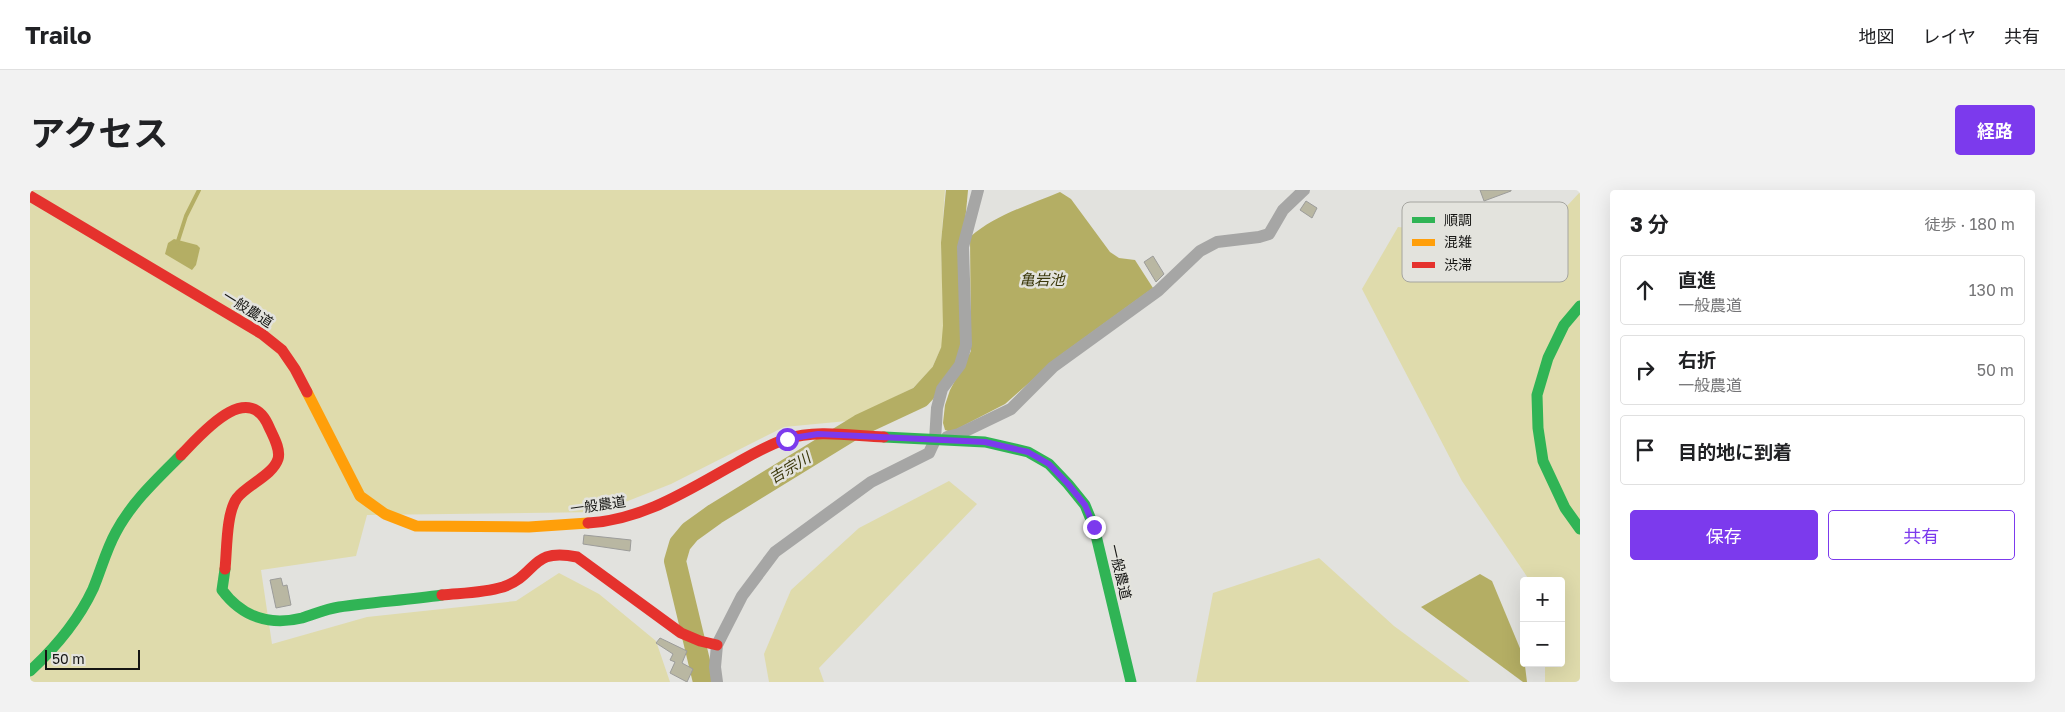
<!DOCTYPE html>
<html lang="ja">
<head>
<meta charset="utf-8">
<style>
  body { margin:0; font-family:"Golos Text","Noto Sans JP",sans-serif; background:#f2f2f2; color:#202124 }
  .controls { position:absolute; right:15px; bottom:15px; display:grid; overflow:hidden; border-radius:5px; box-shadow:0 5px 20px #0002 }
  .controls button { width:45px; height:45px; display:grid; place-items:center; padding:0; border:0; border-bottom:1px solid #e0e0e0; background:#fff; color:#202124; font:25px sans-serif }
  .scale { position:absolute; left:15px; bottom:12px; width:95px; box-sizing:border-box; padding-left:5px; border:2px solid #151513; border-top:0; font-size:14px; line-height:18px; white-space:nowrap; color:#151513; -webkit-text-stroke:4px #e3e3dd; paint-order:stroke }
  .stop { position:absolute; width:15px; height:15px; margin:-11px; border:4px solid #7c3aed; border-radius:50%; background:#fff }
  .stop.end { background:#7c3aed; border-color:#fff; box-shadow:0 1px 5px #0008 }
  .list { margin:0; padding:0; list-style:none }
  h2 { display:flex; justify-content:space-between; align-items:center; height:65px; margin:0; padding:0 20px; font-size:21px }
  h2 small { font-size:16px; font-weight:400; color:#757577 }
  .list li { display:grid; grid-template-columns:32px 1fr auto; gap:15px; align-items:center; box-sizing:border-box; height:70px; margin:0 10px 10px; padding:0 10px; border:1px solid #e0e0e0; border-radius:5px }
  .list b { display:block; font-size:19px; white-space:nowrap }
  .list p { margin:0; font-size:16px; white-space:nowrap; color:#757577 }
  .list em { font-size:16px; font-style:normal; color:#757577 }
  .actions { display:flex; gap:10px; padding:15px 20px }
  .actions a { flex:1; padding:11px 0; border:1px solid #7c3aed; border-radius:5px; text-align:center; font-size:18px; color:#7c3aed }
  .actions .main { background:#7c3aed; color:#fff }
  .icon { flex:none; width:28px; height:28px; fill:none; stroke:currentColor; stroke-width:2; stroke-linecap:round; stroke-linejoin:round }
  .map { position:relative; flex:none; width:1550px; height:492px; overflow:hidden; border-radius:5px }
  header { display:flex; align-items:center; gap:30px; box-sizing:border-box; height:70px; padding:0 25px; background:#fff; border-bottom:1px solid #e0e0e0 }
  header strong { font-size:24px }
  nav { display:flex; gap:28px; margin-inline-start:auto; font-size:18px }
  .intro { display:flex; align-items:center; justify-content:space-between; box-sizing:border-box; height:120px; padding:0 30px }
  h1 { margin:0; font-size:35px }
  .button { padding:12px 22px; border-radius:5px; background:#7c3aed; color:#fff; font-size:18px; font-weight:700 }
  main { display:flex; gap:30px; padding:0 30px }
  aside { flex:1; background:#fff; border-radius:5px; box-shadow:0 5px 20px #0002 }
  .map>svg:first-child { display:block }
  .green { fill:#dfdbac }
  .water { fill:#b4ae64 }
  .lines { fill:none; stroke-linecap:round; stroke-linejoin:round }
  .stream { stroke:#b4ae64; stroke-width:4 }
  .river { stroke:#b4ae64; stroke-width:22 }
  .building { fill:#b9b7a2; stroke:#9c9c9a }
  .street { stroke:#a6a6a5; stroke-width:12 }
  .fast { stroke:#30b455; stroke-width:11 }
  .slow { stroke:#ff9f0a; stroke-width:11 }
  .jam { stroke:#e5322d; stroke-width:11 }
  .route { stroke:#7c3aed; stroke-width:6 }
  .labels { text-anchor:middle; stroke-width:5; stroke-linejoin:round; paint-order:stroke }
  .street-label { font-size:14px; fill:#151513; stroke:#e3e3dd }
  .water-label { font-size:15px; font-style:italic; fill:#3a370a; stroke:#e3e3dd }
  .key { fill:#e3e3dd; stroke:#a5a5a0; stroke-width:1 }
  .key-label { font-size:14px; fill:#151513 }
</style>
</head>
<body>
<header>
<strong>Trailo</strong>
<nav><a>地図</a><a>レイヤ</a><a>共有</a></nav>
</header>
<div class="intro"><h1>アクセス</h1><a class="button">経路</a></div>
<main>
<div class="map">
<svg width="1550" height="492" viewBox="0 0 1550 492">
  <rect width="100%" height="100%" fill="#e2e2de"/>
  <g class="green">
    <polygon points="0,0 915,0 911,55 914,151 902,178 883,198 817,231 754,237 641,294 570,322 337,325 326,366 231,380 242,454 337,427 486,411 529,383 569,404 626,451 640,492 0,492"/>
    <polygon points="1550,2 1550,492 1515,492 1515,473 1531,473 1531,391 1500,391 1432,291 1332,99 1368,37 1436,43 1522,32"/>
    <polygon points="919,291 947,314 789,478 794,492 739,492 734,464 761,400 829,338"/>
    <polygon points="1289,368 1364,436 1440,492 1166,492 1183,403"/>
  </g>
  <g class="water">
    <path d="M1030 2 1041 9 1080 62 1089 68 1105 70 1123 98 1032 164 975 214 921 242 915 240 913 233 915 215 920 200 941 161 940 47C965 25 999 15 1030 2Z"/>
    <polygon points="144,49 167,55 170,58 166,75 162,80 135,64 138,53"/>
    <polygon points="1450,384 1462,391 1494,468 1497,492 1493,492 1391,417"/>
  </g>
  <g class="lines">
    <polyline class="stream" points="147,54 156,26 169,0"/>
    <polyline class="river" points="674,492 645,371 650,354 660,342 685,324 830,235 890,207 912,183 922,160 924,136 922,53 927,0"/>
  </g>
  <g class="building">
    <polygon points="1450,0 1481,0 1481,1 1454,11"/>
    <polygon points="1276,11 1287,18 1282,28 1270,20"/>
    <polygon points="1123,66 1134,84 1126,92 1114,72"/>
    <polygon points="554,345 601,350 600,361 553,354"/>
    <polygon points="251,388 253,396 257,395 261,415 246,418 240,390"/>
    <polygon points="630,448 657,461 652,473 663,479 657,492 640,483 645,472 640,470 643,464 626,453"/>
  </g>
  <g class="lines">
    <g class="street">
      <polyline points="917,247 929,244 981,219 1023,177 1128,101 1170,61 1187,52 1229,47 1239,44 1253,20 1274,0"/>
      <polyline points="687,492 685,477 687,455 712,406 745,362 841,292 899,263 905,250 907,218 912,199 930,175 936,155 933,57 948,0"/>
    </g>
    <g class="fast">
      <polyline points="1550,116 1534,135 1518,168 1507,205 1508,238 1513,271 1535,318 1550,339"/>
      <polyline points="854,247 955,252 998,262 1019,274 1038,294 1055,315 1064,337 1101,492"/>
      <path d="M195 379 192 400C212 427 240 436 272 428 285 424 296 419 309 417 343 412 378 410 412 405"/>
      <path d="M0 481C26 457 48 431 63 399 71 380 76 360 86 342 102 312 127 289 151 265"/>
    </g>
    <polyline class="slow" points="277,202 330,306 355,324 386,336 499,337 558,333"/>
    <g class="jam">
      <polyline points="0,6 232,144 252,160 265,179 277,202"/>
      <path d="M151 265C169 247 218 187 239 237 243 246 251 259 248 269 243 285 217 295 207 308 196 323 197 361 195 379"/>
      <path d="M558 333C613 330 658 300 705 274 721 265 738 255 756 249 787 239 823 246 854 247"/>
      <path d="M412 405C432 403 453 403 473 397 508 385 500 357 547 367L651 443 670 451 687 455"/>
    </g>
  </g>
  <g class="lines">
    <polyline class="route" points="757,249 788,244 955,252 998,262 1019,274 1038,294 1055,315 1064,337"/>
  </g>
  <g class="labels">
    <g class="street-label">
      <text transform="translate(218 119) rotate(32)" y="5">一般農道</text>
      <text transform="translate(568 315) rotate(-8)" y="5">一般農道</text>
      <text transform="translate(1090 382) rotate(77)" y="5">一般農道</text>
    </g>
    <g class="water-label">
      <text x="1012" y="95">亀岩池</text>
      <text transform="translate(760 278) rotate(-31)" y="5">吉宗川</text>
    </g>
  </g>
  <rect x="1372" y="12" width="166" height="80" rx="8" class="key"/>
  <rect x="1382" y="27" width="23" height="6" fill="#30b455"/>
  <rect x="1382" y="49" width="23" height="7" fill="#ff9f0a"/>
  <rect x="1382" y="72" width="23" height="6" fill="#e5322d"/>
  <g class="key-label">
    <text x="1414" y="35">順調</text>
    <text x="1414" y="57">混雑</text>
    <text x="1414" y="80">渋滞</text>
  </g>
</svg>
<div class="controls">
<button>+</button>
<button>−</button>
</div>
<div class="scale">50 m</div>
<div class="stop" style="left:757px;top:249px"></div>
<div class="stop end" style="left:1064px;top:337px"></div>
</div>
<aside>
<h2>3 分<small>徒歩 · 180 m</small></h2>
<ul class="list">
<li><svg class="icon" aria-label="ahead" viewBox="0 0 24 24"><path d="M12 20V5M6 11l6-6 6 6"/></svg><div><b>直進</b><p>一般農道</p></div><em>130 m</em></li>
<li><svg class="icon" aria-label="right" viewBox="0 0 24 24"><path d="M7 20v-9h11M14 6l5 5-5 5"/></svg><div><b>右折</b><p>一般農道</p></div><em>50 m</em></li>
<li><svg class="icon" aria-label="arrive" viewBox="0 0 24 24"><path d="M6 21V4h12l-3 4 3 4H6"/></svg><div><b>目的地に到着</b></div></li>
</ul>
<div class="actions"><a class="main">保存</a><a>共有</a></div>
</aside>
</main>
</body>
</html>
